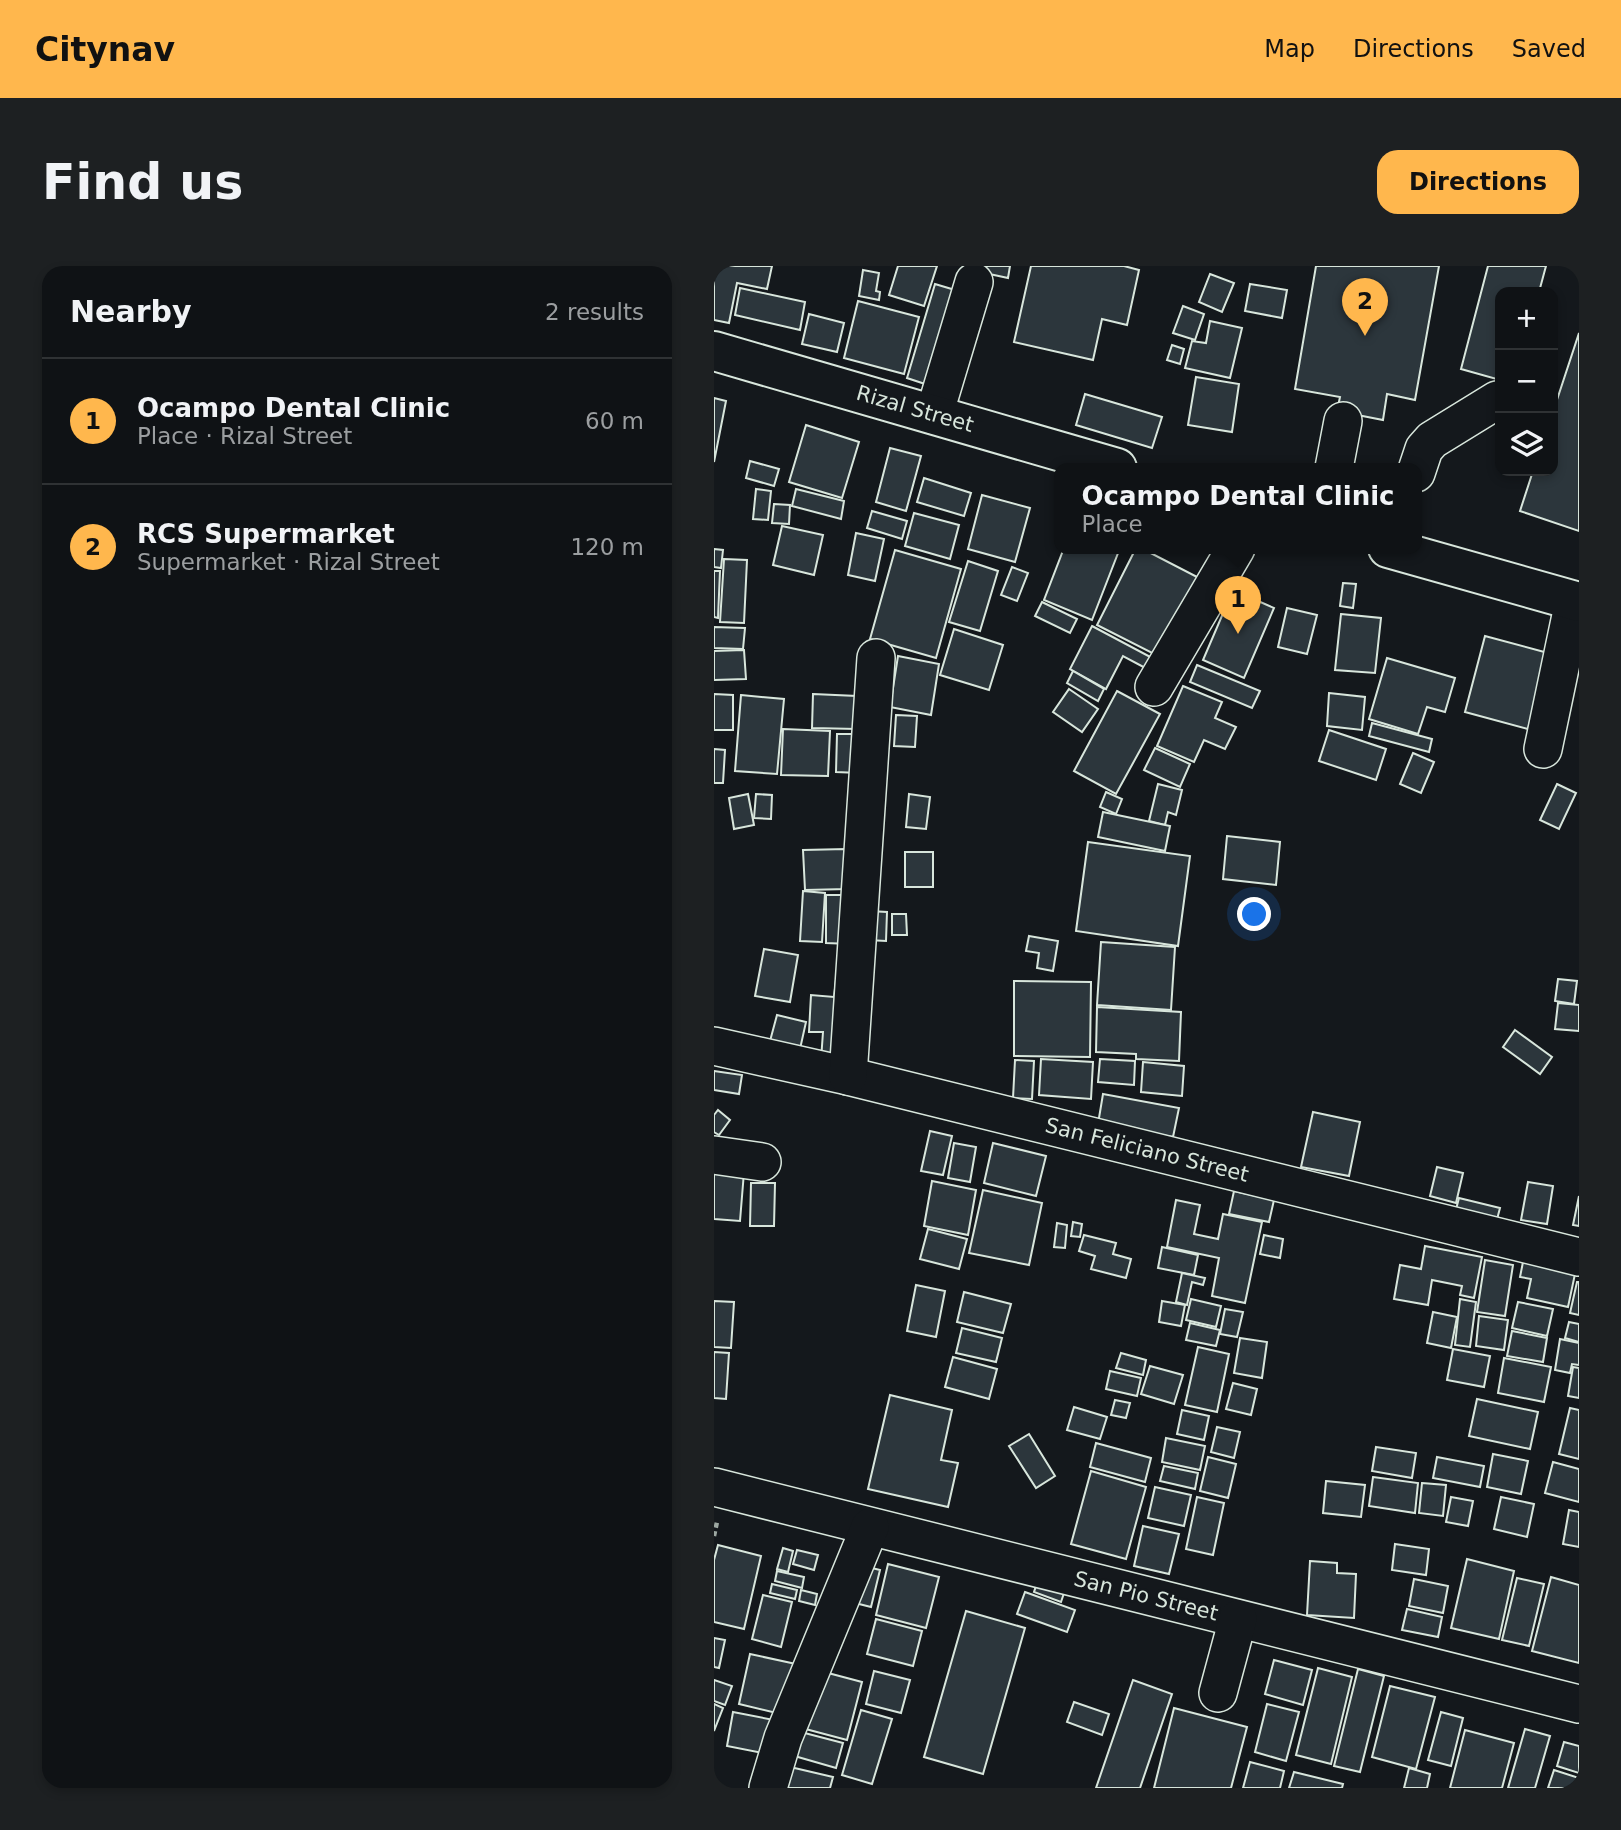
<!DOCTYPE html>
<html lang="en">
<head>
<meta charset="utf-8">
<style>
  body { margin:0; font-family:"DejaVu Sans",sans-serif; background:#1d2022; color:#f1f3f6 }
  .controls { position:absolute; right:21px; top:21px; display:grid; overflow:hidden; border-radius:14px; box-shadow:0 4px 10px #0003 }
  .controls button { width:63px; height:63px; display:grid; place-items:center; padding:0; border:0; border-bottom:2px solid #2f3234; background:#0f1215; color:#f1f3f6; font:35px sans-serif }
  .you { position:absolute; left:541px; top:649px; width:24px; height:24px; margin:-18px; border:5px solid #fff; border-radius:50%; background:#1a73e8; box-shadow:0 0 0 10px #1a73e833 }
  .badge { display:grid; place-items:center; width:46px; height:46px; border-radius:50%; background:#ffb74d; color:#111; font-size:23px; font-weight:700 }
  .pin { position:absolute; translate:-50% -58px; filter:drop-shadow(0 2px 4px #0008) }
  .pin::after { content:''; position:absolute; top:37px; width:24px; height:21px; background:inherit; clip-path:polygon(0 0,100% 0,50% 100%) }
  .popup { position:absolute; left:340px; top:197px; width:368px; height:91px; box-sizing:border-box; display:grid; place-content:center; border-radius:14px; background:#0f1215; filter:drop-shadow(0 2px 5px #0005); font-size:23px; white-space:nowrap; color:#9b9ea0 }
  .popup b { font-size:26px; color:#f1f3f6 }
  .popup::after { content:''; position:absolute; left:50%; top:100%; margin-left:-14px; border:14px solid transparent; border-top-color:#0f1215 }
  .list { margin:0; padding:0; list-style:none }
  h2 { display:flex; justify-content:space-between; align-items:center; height:91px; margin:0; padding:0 28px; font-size:30px }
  h2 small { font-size:23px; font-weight:400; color:#9b9ea0 }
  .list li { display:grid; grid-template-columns:46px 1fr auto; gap:21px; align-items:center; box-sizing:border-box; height:126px; padding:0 28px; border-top:2px solid #2f3234 }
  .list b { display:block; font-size:26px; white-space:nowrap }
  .list p { margin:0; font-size:23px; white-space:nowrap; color:#9b9ea0 }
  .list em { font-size:23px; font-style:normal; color:#9b9ea0 }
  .icon { flex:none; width:38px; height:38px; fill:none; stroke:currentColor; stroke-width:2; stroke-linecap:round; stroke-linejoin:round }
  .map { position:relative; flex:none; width:865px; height:1522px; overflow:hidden; border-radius:21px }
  header { display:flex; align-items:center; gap:42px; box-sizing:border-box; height:98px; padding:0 35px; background:#ffb74d; color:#111 }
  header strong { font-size:33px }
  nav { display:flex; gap:38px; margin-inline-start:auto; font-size:24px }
  .intro { display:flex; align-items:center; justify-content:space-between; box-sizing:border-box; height:168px; padding:0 42px }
  h1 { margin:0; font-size:49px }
  .button { padding:18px 32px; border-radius:21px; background:#ffb74d; color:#111; font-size:24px; font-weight:700 }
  main { display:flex; gap:42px; padding:0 42px }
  aside { flex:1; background:#0f1215; border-radius:21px; box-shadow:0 4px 10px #0003 }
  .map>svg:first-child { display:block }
  .building { fill:#2c363c; stroke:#d8e6dc; stroke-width:2 }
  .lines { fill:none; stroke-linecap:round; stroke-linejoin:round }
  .minor-casing { stroke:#d8e6dc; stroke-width:40 }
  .major-casing { stroke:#d8e6dc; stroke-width:42 }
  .path { stroke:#9da8a2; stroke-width:4.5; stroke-dasharray:5 3.5; stroke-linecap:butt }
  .minor { stroke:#14181c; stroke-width:37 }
  .major { stroke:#14181c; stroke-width:38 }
  .labels { text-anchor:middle; stroke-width:5; stroke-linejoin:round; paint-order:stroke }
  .street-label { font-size:21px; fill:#d8e6dc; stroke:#14181c }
</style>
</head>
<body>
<header>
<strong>Citynav</strong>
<nav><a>Map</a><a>Directions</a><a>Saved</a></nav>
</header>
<div class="intro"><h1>Find us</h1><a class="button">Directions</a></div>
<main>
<aside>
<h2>Nearby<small>2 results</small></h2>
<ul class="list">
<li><span class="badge">1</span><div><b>Ocampo Dental Clinic</b><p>Place · Rizal Street</p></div><em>60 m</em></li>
<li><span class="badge">2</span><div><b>RCS Supermarket</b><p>Supermarket · Rizal Street</p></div><em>120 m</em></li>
</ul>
</aside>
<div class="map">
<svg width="865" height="1522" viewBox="0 0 865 1522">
  <rect width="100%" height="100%" fill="#14181c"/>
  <g class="building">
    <polygon points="0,0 58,0 53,23 23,17 15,57 0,54"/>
    <polygon points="184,0 223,0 210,40 175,29"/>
    <polygon points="268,0 296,0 294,12 266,6"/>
    <polygon points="317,0 410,0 425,4 413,59 388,53 379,94 300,76"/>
    <polygon points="602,0 725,0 701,134 673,128 669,154 623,145 626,131 581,123"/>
    <polygon points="774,0 832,0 825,26 786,26 786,114 747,103"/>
    <polygon points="149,4 165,7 162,25 166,26 165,34 145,30"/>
    <polygon points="496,8 520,17 508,46 485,36"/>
    <polygon points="221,18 251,27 223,122 193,112"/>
    <polygon points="536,18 573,24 568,52 531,45"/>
    <polygon points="26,22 91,36 86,64 21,49"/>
    <polygon points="144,35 205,51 190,108 130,92"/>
    <polygon points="469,40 490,48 481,74 459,67"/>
    <polygon points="95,48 130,57 123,86 88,78"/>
    <polygon points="496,55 528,62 516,112 471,102 478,75 492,77"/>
    <polygon points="865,67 865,265 806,245 819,205 839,205 839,146"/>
    <polygon points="458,79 470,83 466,98 453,94"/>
    <polygon points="482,111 525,118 518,166 474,159"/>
    <polygon points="371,128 448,151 438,182 362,159"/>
    <polygon points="0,132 12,135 0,196"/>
    <polygon points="92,159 145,176 128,232 75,216"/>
    <polygon points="176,182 207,190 192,245 162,236"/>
    <polygon points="36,195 65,203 60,220 32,212"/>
    <polygon points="210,212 257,227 250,250 203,236"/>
    <polygon points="42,223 57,225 54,254 39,253"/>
    <polygon points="82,223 130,235 127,253 78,240"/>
    <polygon points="268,229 316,242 301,296 254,283"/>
    <polygon points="60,238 76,239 75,258 58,257"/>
    <polygon points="158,245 193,255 188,273 153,262"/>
    <polygon points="200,247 245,259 236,293 191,280"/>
    <polygon points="68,260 109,269 100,309 59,299"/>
    <polygon points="142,267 170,273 161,315 134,309"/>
    <polygon points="350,282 406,282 378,354 330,334"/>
    <polygon points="422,282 427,282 487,313 448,392 383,359"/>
    <polygon points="0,283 9,284 7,302 0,301"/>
    <polygon points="181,284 247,303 222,392 156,373"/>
    <polygon points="10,293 33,294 30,357 6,356"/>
    <polygon points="254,295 284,305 266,365 235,356"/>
    <polygon points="298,301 314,307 303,335 287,329"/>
    <polygon points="0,305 6,305 4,352 0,351"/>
    <polygon points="629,317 642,318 639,342 626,340"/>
    <polygon points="519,324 560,342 530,412 489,394"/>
    <polygon points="328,336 363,353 356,367 321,350"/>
    <polygon points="573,342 603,349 593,388 564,381"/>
    <polygon points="627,348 667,352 661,407 621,404"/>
    <polygon points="378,360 442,394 437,405 409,390 392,423 356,403"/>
    <polygon points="0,361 31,362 29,383 0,382"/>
    <polygon points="240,363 289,379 275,424 226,409"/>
    <polygon points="771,370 834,387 814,463 751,446"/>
    <polygon points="30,384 32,413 0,414 0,385"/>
    <polygon points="184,390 225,398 217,449 176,441"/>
    <polygon points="673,392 741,412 731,446 713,441 704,468 655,453"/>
    <polygon points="483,399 546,425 538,442 476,416"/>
    <polygon points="359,405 390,423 384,435 353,417"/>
    <polygon points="469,420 508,436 501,452 522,461 511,483 490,474 480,496 443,480"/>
    <polygon points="355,423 384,443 368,466 339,446"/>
    <polygon points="403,425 446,448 402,528 360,505"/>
    <polygon points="615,427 651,431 648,464 613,460"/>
    <polygon points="0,428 19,429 19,464 0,464"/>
    <polygon points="99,428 143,430 143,463 98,462"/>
    <polygon points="27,429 70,433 63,508 21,505"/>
    <polygon points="182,449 203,450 201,481 180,480"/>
    <polygon points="658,457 718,473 715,486 655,470"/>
    <polygon points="69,463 116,465 114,510 67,509"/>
    <polygon points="615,464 672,483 662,514 605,495"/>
    <polygon points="123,468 147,468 145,507 122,506"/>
    <polygon points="441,482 476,498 466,521 430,504"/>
    <polygon points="0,483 11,484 9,517 0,517"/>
    <polygon points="699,487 720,496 707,527 686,518"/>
    <polygon points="444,518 468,524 462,549 454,546 451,559 435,555"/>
    <polygon points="843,518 862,527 845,563 826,554"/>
    <polygon points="392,526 408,533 402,548 386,541"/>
    <polygon points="34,528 40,559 20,563 15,532"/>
    <polygon points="42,528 58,529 57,553 40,552"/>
    <polygon points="195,528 216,531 212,563 192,561"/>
    <polygon points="389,546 456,560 451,585 384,571"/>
    <polygon points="513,570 566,576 562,619 509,613"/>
    <polygon points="374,576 476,590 464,680 362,665"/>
    <polygon points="132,583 133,623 91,624 89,584"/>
    <rect x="191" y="586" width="28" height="35"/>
    <polygon points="89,625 111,627 108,676 86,675"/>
    <polygon points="112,629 137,629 136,678 112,677"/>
    <polygon points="155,645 173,646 172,675 154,674"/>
    <polygon points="178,648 192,648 193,669 178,669"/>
    <polygon points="315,670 344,675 339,705 323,702 325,687 312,685"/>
    <polygon points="387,676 461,681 457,744 383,739"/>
    <polygon points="50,683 84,689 76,736 41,730"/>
    <polygon points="844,713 863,715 860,738 841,735"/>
    <polygon points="122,714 135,714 130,796 107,794 109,766 95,766 97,729 120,731"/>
    <polygon points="300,715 377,716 376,791 300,790"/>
    <polygon points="844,737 865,739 865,765 841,763"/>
    <polygon points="383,741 467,746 465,795 422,793 422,788 382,786"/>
    <polygon points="63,749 92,756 86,783 56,775"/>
    <polygon points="801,764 838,791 826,808 789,781"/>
    <polygon points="327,793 379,796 377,833 325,829"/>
    <polygon points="386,793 421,795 420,819 384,816"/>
    <polygon points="301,794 320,795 318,833 299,832"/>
    <polygon points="429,796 470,800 468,830 427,826"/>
    <polygon points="0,805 28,809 25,828 0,824"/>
    <polygon points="389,828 465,842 459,871 384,858"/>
    <polygon points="4,844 16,854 5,869 0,866 0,849"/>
    <polygon points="599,846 646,856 635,910 587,901"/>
    <polygon points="216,865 238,870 229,909 207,905"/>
    <polygon points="240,877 262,881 256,916 234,912"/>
    <polygon points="279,877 332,890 322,930 270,917"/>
    <polygon points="723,901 749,907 742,937 716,930"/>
    <polygon points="0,903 30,906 26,955 0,953"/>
    <polygon points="218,915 262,924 254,969 210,960"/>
    <polygon points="814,916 839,920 833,958 807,954"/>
    <polygon points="37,917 61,917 60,960 36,960"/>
    <polygon points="269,924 328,937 315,999 255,987"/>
    <polygon points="520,925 560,934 555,956 515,948"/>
    <polygon points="865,930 865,960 859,959"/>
    <polygon points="745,932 786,942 781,961 740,951"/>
    <polygon points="462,934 486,939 480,968 504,973 509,948 548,956 531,1037 498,1030 505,992 453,981"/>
    <polygon points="359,956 368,958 366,971 357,970"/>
    <polygon points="343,957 353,959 351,982 340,981"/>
    <polygon points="214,963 253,973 245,1003 206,993"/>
    <polygon points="370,969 402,977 399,988 417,993 412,1012 377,1003 381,990 365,985"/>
    <polygon points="550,969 569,973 566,992 546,988"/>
    <polygon points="711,980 768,991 760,1032 746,1029 748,1020 718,1014 714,1039 680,1033 686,999 707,1003"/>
    <polygon points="448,981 484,989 480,1009 444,1002"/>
    <polygon points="771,994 799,999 791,1050 763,1046"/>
    <polygon points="809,996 861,1008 854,1041 813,1032 817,1013 806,1011"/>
    <polygon points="468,1007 491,1012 489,1019 478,1016 473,1039 462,1036"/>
    <polygon points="863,1016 865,1016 865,1049 856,1047"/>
    <polygon points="202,1019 231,1025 222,1071 193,1065"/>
    <polygon points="250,1026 297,1038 289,1067 243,1056"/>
    <polygon points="477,1033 507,1040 502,1061 472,1054"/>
    <polygon points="746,1033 762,1036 756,1081 741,1079"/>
    <polygon points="0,1035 20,1036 17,1082 0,1081"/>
    <polygon points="448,1035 471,1039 467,1060 445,1056"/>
    <polygon points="804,1036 839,1043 833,1070 798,1062"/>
    <polygon points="511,1043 529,1046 523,1071 506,1068"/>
    <polygon points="719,1046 743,1051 737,1082 713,1077"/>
    <polygon points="765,1050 794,1054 790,1084 762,1080"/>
    <polygon points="855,1056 865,1058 865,1076 851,1072"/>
    <polygon points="476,1057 506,1064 502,1080 472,1074"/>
    <polygon points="248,1062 288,1072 282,1096 242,1087"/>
    <polygon points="798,1065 833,1072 829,1096 793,1090"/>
    <polygon points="526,1072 553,1076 548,1112 520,1107"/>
    <polygon points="846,1073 865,1077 865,1099 858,1098 856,1107 841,1104"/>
    <polygon points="484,1081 515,1088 503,1146 471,1139"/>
    <polygon points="739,1083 776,1090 770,1121 733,1114"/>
    <polygon points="0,1086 15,1087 12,1133 0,1132"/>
    <polygon points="407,1087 432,1094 429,1109 402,1102"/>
    <polygon points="239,1091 283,1103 275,1133 231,1121"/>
    <polygon points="790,1092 837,1101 830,1136 784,1127"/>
    <polygon points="436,1100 469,1109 460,1138 427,1128"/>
    <polygon points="859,1101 865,1102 865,1132 854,1130"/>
    <polygon points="396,1105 427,1112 423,1130 392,1123"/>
    <polygon points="519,1117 543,1123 537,1149 512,1143"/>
    <polygon points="176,1129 238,1144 227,1194 244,1197 234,1241 154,1223"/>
    <polygon points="763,1133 824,1146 816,1183 755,1170"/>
    <polygon points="401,1134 416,1137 412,1152 397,1149"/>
    <polygon points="360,1141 393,1151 386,1173 353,1164"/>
    <polygon points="856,1142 865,1144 865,1193 845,1188"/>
    <polygon points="468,1144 495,1150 490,1174 463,1168"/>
    <polygon points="503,1161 526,1166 520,1192 497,1186"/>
    <polygon points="315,1168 341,1210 322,1222 295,1180"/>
    <polygon points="452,1172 491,1180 486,1204 448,1196"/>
    <polygon points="382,1177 437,1192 431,1216 376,1201"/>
    <polygon points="662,1181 702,1187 698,1212 658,1205"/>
    <polygon points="779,1188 814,1195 807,1228 773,1221"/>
    <polygon points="494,1191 522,1198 514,1232 486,1225"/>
    <polygon points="723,1191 770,1200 766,1221 719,1212"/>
    <polygon points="839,1196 865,1203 865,1236 831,1227"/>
    <polygon points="450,1200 484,1207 481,1223 446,1215"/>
    <polygon points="377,1205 432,1221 412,1293 357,1278"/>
    <polygon points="659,1211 704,1217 701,1247 655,1240"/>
    <polygon points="612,1215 651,1219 647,1251 609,1247"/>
    <polygon points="708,1217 732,1219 729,1250 705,1247"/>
    <polygon points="441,1221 477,1229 470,1260 434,1252"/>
    <polygon points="483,1231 510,1237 499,1289 472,1283"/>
    <polygon points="737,1231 759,1235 754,1260 732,1256"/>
    <polygon points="787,1231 820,1238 813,1271 780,1263"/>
    <polygon points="855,1244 865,1246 865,1281 849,1278"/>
    <polygon points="429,1260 465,1268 455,1308 420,1300"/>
    <polygon points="681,1278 715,1283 712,1309 678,1304"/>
    <polygon points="4,1279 47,1290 30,1363 0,1356 0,1294"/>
    <polygon points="69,1282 79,1285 74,1306 63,1303"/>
    <polygon points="83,1284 104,1289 100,1304 79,1298"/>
    <polygon points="753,1293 800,1305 785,1373 737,1362"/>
    <polygon points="596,1295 623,1297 623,1307 642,1308 640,1352 593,1349"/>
    <polygon points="174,1298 225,1311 212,1362 162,1349"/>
    <polygon points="150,1300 166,1304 157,1341 141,1337"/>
    <polygon points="63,1305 90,1311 88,1322 61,1315"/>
    <polygon points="325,1311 352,1321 347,1336 320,1326"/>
    <polygon points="837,1311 865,1319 865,1397 818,1385"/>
    <polygon points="803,1312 830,1318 815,1380 788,1374"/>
    <polygon points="700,1313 734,1320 729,1347 695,1340"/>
    <polygon points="58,1318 83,1324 81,1333 56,1327"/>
    <polygon points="87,1324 103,1328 101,1339 85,1335"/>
    <polygon points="311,1326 361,1344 353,1366 303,1348"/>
    <polygon points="49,1329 78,1336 67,1381 38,1373"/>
    <polygon points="693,1343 728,1351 724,1371 688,1364"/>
    <polygon points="252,1345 311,1362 269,1508 210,1491"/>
    <polygon points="162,1353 208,1365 199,1400 153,1388"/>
    <polygon points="0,1372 11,1374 5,1402 0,1401"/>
    <polygon points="36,1388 82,1398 71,1449 25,1438"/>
    <polygon points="560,1394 598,1404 589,1439 551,1428"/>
    <polygon points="604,1402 638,1411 617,1498 582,1489"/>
    <polygon points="99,1403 148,1416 133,1474 84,1461"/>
    <polygon points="644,1403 670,1410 646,1506 620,1500"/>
    <polygon points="160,1405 196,1414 187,1447 152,1438"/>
    <polygon points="0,1414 18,1420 11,1439 0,1435"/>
    <polygon points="419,1414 458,1428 426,1522 382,1522"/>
    <polygon points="676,1420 721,1431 702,1503 658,1491"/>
    <polygon points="360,1436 395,1448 388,1469 353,1456"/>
    <polygon points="0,1438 9,1442 0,1465"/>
    <polygon points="553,1438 585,1446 572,1495 541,1486"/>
    <polygon points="460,1442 533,1461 517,1522 440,1522"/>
    <polygon points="147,1444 178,1453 158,1518 128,1509"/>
    <polygon points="19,1446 65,1455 59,1489 13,1480"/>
    <polygon points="727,1446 749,1452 737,1500 714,1494"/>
    <polygon points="811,1463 836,1470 821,1522 794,1522"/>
    <polygon points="751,1464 800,1477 788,1522 736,1522"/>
    <polygon points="83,1465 129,1477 122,1502 77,1489"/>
    <polygon points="850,1476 865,1480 865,1507 843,1500"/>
    <polygon points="536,1496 570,1505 566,1522 529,1522"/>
    <polygon points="72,1500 119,1511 116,1522 67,1522"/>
    <polygon points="695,1502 716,1508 713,1522 690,1522"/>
    <polygon points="840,1504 865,1512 865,1522 834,1522"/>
    <polygon points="580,1506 629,1518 628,1522 575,1522"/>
  </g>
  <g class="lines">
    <defs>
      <g id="minor">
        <polyline points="220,149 260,16"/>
        <polyline points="620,202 629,155"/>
        <polyline points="702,207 710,183 718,174 783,134"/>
        <polyline points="440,421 522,282"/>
        <polyline points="829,483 860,335"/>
        <polyline points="0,780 134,810 865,991"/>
        <polyline points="134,810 162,392"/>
        <polyline points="0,889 48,896"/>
        <polyline points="0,1221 865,1438"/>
        <polyline points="504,1427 524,1353"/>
        <polyline points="54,1522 69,1472 156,1261"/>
      </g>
      <g id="major">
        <polyline points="0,85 403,202"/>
        <polyline points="674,282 865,336"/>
      </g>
    </defs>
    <use href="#minor" class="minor-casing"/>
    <use href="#major" class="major-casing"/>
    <polyline class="path" points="0,1270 3,1256"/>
    <use href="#minor" class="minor"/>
    <use href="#major" class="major"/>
  </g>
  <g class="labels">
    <g class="street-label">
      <text transform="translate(201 143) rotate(16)" y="7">Rizal Street</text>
      <text transform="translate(433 884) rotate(14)" y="7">San Feliciano Street</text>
      <text transform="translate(432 1330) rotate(14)" y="7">San Pio Street</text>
    </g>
  </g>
</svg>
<div class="controls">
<button>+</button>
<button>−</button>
<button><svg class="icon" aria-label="layers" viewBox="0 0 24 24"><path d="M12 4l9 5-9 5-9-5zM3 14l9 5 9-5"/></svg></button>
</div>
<div class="you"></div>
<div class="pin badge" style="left:524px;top:368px">1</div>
<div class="popup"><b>Ocampo Dental Clinic</b>Place</div>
<div class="pin badge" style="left:651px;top:70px">2</div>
</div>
</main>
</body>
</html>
